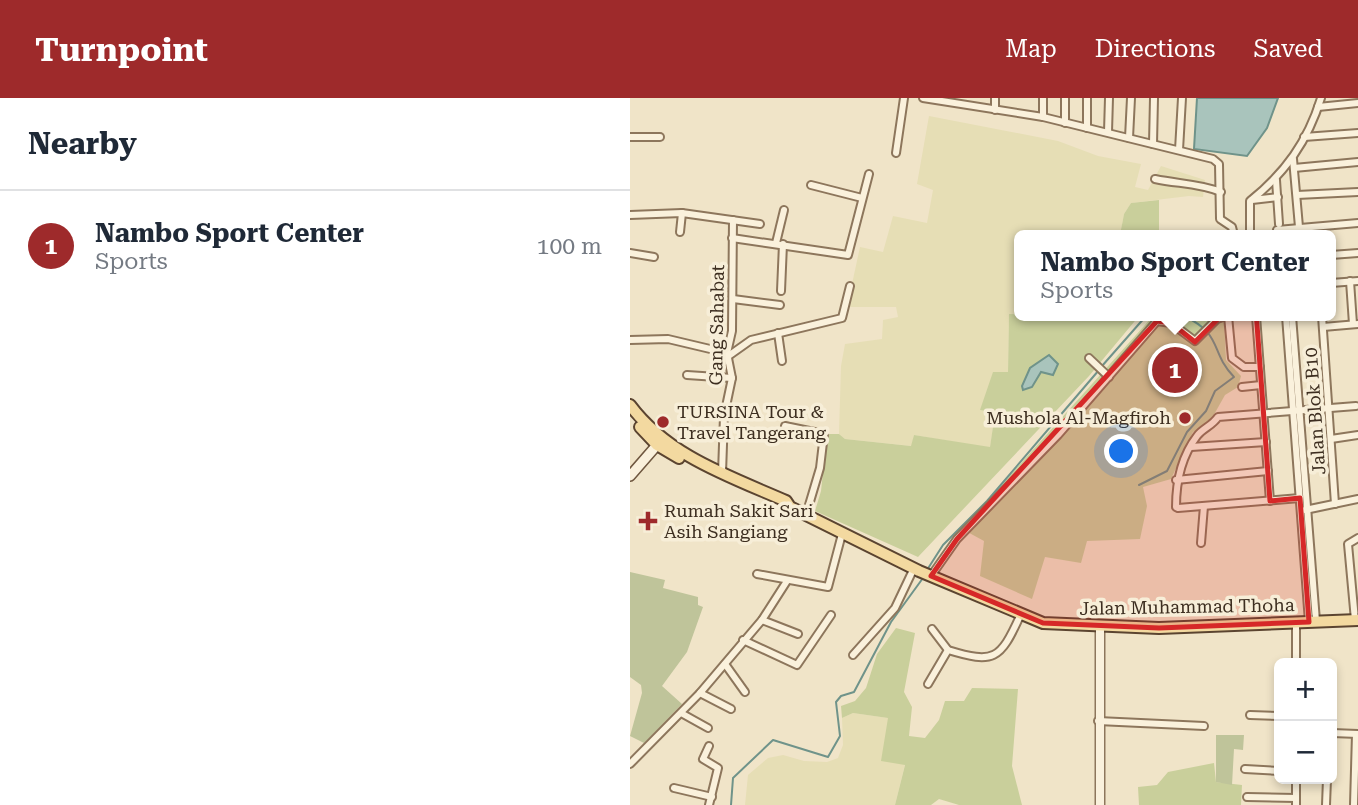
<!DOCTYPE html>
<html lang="en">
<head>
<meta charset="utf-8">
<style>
  body { margin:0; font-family:"Roboto Serif",serif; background:#f6f6f7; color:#1f2937 }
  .controls { position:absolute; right:21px; bottom:21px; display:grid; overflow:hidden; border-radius:10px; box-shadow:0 4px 10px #0003 }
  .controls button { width:63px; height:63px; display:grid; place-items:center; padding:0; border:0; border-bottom:2px solid #e0e1e3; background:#fff; color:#1f2937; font:35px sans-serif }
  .you { position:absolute; left:492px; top:354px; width:24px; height:24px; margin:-18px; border:5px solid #fff; border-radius:50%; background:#1a73e8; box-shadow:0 0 0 10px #1a73e833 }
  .badge { display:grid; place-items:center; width:46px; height:46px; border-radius:50%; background:#9e2a2b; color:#fff; font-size:23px; font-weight:700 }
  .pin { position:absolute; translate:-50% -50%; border:4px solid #fff; box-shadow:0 2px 7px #0006 }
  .popup { position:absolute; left:384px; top:132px; width:322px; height:91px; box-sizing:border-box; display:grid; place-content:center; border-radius:10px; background:#fff; filter:drop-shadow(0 2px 5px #0005); font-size:23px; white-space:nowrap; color:#747a83 }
  .popup b { font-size:26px; color:#1f2937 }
  .popup::after { content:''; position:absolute; left:50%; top:100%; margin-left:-14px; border:14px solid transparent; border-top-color:#fff }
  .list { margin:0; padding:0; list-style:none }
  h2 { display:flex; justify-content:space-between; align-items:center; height:91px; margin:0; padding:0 28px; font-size:30px }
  h2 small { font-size:23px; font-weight:400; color:#747a83 }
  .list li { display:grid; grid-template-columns:46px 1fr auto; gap:21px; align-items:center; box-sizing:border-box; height:112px; padding:0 28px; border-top:2px solid #e0e1e3 }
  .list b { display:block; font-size:26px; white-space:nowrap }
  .list p { margin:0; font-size:23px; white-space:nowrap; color:#747a83 }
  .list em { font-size:23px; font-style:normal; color:#747a83 }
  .map { position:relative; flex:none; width:728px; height:707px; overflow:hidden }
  header { display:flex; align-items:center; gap:42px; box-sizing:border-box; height:98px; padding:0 35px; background:#9e2a2b; color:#fff }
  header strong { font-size:33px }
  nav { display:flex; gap:38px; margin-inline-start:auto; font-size:24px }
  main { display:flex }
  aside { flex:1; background:#fff }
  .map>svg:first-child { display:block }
  .farmland { fill:#e6deb5 }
  .green { fill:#c9cf9b }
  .cemetery { fill:#bfc49a }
  .water { fill:#a9c4bc; stroke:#6f938a; stroke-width:2 }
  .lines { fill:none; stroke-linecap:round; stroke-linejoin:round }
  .stream { stroke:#6f938a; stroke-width:2 }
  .minor-casing { stroke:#8d765c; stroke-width:10 }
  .tertiary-casing { stroke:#8d765c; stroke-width:11 }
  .secondary-casing { stroke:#6f573f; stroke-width:12 }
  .primary-casing { stroke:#5b4430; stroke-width:14 }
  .minor { stroke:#faf1dc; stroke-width:6 }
  .tertiary { stroke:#faf1dc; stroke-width:8 }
  .secondary { stroke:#faf1dc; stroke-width:9 }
  .primary { stroke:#f3d9a0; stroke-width:10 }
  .marked { fill:#d62828; fill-opacity:0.2; stroke:#d62828; stroke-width:5; stroke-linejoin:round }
  .poi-dot { fill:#9e2a2b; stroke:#f7eed8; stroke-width:2.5 }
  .labels { text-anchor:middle; stroke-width:7; stroke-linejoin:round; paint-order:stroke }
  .street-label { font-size:18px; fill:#3d2e20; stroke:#f7eed8 }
  .poi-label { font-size:18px; fill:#3d2e20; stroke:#f7eed8; text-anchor:start }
</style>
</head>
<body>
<header>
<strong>Turnpoint</strong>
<nav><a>Map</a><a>Directions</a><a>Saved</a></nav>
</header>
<main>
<aside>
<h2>Nearby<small></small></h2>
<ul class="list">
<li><span class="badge">1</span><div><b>Nambo Sport Center</b><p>Sports</p></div><em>100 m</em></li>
</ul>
</aside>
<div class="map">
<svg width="728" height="707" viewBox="0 0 728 707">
  <rect width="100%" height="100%" fill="#f0e4c8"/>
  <g class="farmland">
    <polygon points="299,18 428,43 468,58 511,66 505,89 518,92 531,68 575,82 573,99 559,98 501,105 494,116 490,137 389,137 389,216 379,217 378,275 350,312 365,315 360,350 284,337 282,348 215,341 209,336 211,268 215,246 252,241 253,222 268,219 266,209 217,209 230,149 253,154 263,118 297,125 303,92 287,86"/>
    <polygon points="223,615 258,620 275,666 265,707 115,707 118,677 138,660 153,657 174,663 197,664 208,660 213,647 212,620"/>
  </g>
  <g class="green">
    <polygon points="529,102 529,137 490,137 494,116 501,105"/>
    <polygon points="379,216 509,218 459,278 288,459 185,413 191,393 197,336 209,336 215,341 281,348 284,337 360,349 365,315 350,312 363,274 378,274"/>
    <polygon points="523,218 561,218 565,221 594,218 596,262 611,278 608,289 595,297 577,329 563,334 541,381 513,389 517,408 510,441 457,443 451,465 415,459 402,501 350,478 354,443 332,431"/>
    <polygon points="266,530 285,535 274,594 282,609 279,638 295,640 309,622 315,603 334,603 342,590 388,591 382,668 392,707 329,707 309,701 301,707 265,707 275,667 251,663 258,620 223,615 212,620 211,608 225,603 236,590 247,556"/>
    <polygon points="584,665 586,684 612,687 611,707 509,707 508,689 527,687 538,674"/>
  </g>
  <g class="cemetery">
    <polygon points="0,474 35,482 33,490 68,499 68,507 73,509 57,554 32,588 52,606 14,645 0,638 12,595 11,587 0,579"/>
    <polygon points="586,637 614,637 613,652 604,651 602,687 586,684"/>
  </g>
  <g class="water">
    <polygon points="567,0 648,0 637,30 617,58 564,51"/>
    <polygon points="419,257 428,266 423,277 411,274 402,289 393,292 392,288 400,270"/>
  </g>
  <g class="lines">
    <g class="stream">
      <polyline points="472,268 516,218"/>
      <path d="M509 387 537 373 557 334 576 313 585 293 604 279C579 253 594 237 554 218"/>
      <polyline points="297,472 313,447 357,403 469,272"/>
      <polyline points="101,707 103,680 143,642 198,659 210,638 206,604 211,598 224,594 261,524 293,480"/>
    </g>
    <defs>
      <g id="minor">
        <polyline points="293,0 413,19 583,61 589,66 590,121 602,129 604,137"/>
        <polyline points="413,0 413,19"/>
        <polyline points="688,9 728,5"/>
        <polyline points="365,12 365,0"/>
        <polyline points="435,25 435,0"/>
        <polyline points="457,30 457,0"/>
        <polyline points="478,34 479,0"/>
        <polyline points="0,39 30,39"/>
        <polyline points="674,39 728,35"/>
        <polyline points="499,40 501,0"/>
        <polyline points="523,46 524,0"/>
        <polyline points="549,52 552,0"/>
        <polyline points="266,55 274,0"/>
        <polyline points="663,61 669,129"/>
        <polyline points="664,70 728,64"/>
        <path d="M525 81C548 86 568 85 591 94"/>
        <polyline points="646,82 649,126"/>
        <polyline points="181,87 232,100"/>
        <polyline points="667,97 728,94"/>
        <polyline points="622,102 648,99"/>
        <polyline points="0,117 52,115 130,126"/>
        <polyline points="647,132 728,125"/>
        <polyline points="50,134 52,115"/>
        <path d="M620 137V103C655 75 678 43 691 0"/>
        <polyline points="102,140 218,157 239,76"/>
        <polyline points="146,145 154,112"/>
        <polyline points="0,155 24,159"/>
        <polyline points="701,157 728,155"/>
        <polyline points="720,183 723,226"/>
        <polyline points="701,185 728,183"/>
        <polyline points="151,193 153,146"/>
        <polyline points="103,201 150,207"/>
        <polyline points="598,218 602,260 614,269 630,269"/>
        <polyline points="626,218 640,403"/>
        <polyline points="656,218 679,524"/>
        <polyline points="662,218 686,523"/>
        <polyline points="692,218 705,406"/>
        <polyline points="693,229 728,226"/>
        <polyline points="148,235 152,263"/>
        <polyline points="0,242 38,241 97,255"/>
        <polyline points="97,259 121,242 212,220 220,188"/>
        <polyline points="459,260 479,279"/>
        <polyline points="57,277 102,280"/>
        <polyline points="612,289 631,287"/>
        <polyline points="63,314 73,312 94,318"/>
        <polyline points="155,328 194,336 190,370 176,417"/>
        <polyline points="701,341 728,337"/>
        <polyline points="561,349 636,344"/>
        <polyline points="92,375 94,318 102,280 97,255 102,233 103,122"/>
        <polyline points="546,382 638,373"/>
        <path d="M670 400 548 410 546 409C546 384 551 359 567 338 573 330 582 328 588 319L726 308"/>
        <polyline points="675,412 728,401"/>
        <polyline points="571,445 574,408"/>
        <polyline points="127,476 198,489 212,436"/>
        <polyline points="301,478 327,441 428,337 527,223 541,225 565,243 587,221 596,218"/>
        <polyline points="132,522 168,536"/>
        <polyline points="725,522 718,446 728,440"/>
        <polyline points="666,525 666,565"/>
        <path d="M302 531 318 552C364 566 370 562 390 518"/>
        <polyline points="113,542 167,567 201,517"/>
        <polyline points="223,557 265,510 284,470"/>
        <polyline points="95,566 115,594"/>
        <polyline points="298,586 318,552"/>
        <polyline points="70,595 101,611"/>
        <polyline points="51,615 78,630"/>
        <polyline points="620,617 649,618"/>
        <polyline points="468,623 574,628"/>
        <polyline points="702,635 728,636"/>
        <polyline points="0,666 70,595 132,522 157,483"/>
        <polyline points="615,671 649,673"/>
        <polyline points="44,690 82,699"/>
        <polyline points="617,699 666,700"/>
        <polyline points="79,707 88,670 73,661 79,648"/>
        <polyline points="666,707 666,681"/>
        <polyline points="696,707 697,681"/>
        <polyline points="724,707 726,636"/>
      </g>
      <polyline id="tertiary" points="470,529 470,707"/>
      <polyline id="secondary" points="0,378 27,347"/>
      <g id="primary">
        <path d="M0 307C38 358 99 378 156 403L160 409 289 473 413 525 529 530 728 522"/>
        <polyline points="10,329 27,347 49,360"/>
      </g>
    </defs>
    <use href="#minor" class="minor-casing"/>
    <use href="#tertiary" class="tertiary-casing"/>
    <use href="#secondary" class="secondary-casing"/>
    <use href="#primary" class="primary-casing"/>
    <use href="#minor" class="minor"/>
    <use href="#tertiary" class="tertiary"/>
    <use href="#secondary" class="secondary"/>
    <use href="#primary" class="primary"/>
  </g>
  <path class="marked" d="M626 213 640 403 670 400 679 524 529 530 413 525 301 478 327 441 527 223 541 225 565 244 591 218Z"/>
  <g class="poi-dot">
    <circle cx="555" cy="320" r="7"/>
    <circle cx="33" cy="324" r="7"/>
    <path d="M14.5 412.5h7v7h7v7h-7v7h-7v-7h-7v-7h7z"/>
  </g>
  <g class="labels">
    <g class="street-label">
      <text transform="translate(87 227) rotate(-89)" y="6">Gang Sahabat</text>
      <text transform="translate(685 313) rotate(-94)" y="6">Jalan Blok B10</text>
      <text transform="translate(557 509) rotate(-1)" y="6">Jalan Muhammad Thoha</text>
    </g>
    <g class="poi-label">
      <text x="47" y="320">TURSINA Tour &amp;<tspan x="47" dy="21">Travel Tangerang</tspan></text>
      <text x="541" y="326" text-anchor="end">Mushola Al-Magfiroh</text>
      <text x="34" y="419">Rumah Sakit Sari<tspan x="34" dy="21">Asih Sangiang</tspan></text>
    </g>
  </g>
</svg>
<div class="controls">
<button>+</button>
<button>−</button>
</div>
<div class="you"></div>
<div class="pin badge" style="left:545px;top:272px">1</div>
<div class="popup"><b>Nambo Sport Center</b>Sports</div>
</div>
</main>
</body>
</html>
